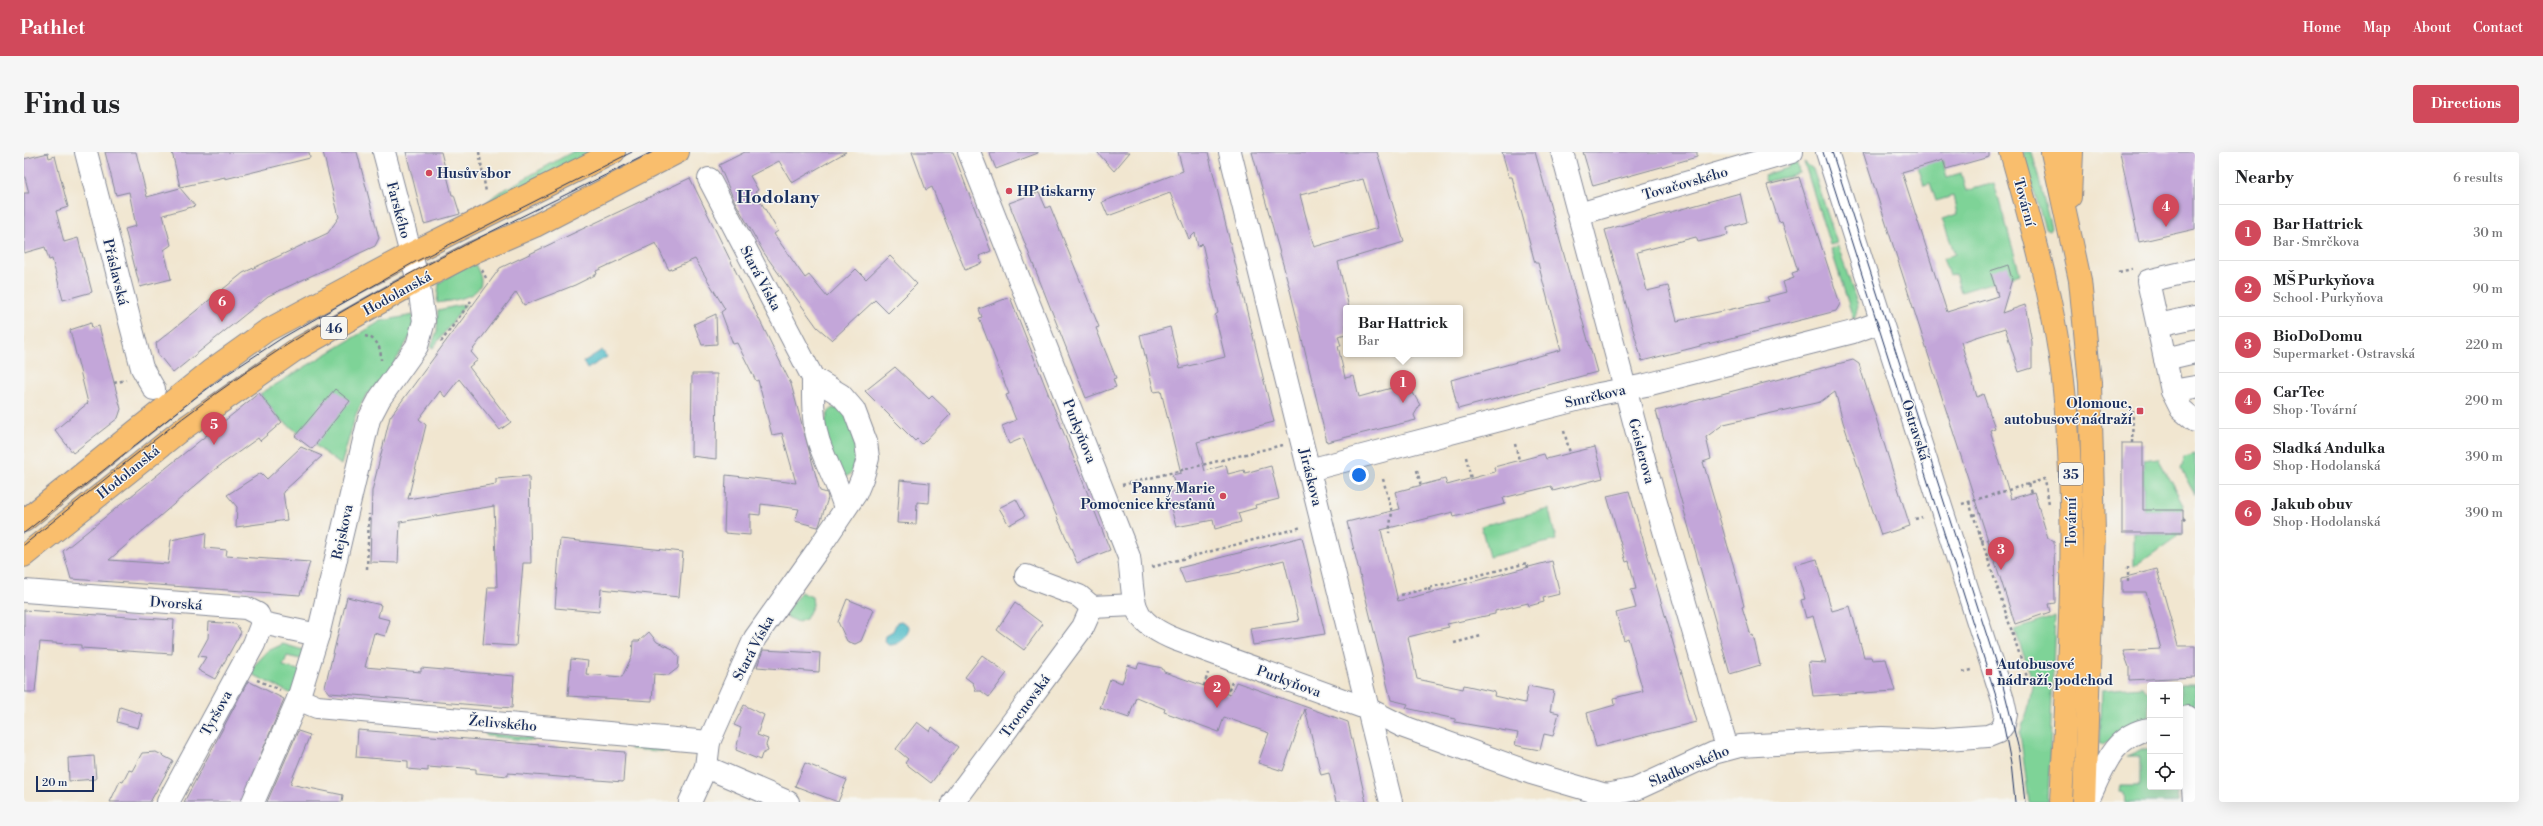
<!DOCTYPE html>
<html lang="en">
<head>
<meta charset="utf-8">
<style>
  body { margin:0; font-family:"Libre Bodoni",serif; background:#f6f6f6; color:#202124 }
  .controls { position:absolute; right:12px; bottom:12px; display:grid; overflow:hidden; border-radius:4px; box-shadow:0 4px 16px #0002 }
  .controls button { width:36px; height:36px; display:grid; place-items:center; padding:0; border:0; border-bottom:1px solid #e0e0e0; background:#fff; color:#202124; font:20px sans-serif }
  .scale { position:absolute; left:12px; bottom:10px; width:58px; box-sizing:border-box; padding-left:4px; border:2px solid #1b2f5e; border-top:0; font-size:11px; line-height:14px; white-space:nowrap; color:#1b2f5e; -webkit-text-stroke:3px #f6f6f2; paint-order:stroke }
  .you { position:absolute; left:1335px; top:323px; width:14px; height:14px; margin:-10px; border:3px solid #fff; border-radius:50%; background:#1a73e8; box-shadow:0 0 0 6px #1a73e833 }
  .badge { display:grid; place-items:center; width:26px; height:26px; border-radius:50%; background:#d1495b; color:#fff; font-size:13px; font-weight:700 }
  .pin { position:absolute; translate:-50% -33px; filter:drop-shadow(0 1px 2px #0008) }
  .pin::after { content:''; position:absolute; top:21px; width:14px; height:12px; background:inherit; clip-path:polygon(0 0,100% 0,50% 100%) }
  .popup { position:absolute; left:1319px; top:153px; width:120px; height:52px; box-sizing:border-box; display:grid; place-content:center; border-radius:4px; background:#fff; filter:drop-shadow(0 1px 3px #0005); font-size:13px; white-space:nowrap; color:#757577 }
  .popup b { font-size:15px; color:#202124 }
  .popup::after { content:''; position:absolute; left:50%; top:100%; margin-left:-8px; border:8px solid transparent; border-top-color:#fff }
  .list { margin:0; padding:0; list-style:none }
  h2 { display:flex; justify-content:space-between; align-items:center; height:52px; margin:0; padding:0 16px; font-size:17px }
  h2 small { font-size:13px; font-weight:400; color:#757577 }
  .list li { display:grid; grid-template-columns:26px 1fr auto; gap:12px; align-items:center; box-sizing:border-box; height:56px; padding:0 16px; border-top:1px solid #e0e0e0 }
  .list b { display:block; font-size:15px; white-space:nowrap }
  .list p { margin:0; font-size:13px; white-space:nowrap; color:#757577 }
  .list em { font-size:13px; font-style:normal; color:#757577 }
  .icon { flex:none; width:22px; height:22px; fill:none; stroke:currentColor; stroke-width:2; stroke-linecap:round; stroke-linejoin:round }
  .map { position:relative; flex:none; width:2171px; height:650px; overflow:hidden; border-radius:4px }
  header { display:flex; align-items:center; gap:24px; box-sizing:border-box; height:56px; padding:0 20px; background:#d1495b; color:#fff }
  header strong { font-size:19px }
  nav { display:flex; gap:22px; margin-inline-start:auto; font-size:14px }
  .intro { display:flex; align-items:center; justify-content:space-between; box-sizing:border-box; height:96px; padding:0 24px }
  h1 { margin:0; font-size:28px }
  .button { padding:10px 18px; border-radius:4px; background:#d1495b; color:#fff; font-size:14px; font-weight:700 }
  main { display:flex; gap:24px; padding:0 24px }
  aside { flex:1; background:#fff; border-radius:4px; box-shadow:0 4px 16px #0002 }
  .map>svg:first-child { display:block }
  .green { fill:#7ed397; stroke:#4c817a }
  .water { fill:#4dbbc6; stroke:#347592 }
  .building { fill:#c3a6d9; fill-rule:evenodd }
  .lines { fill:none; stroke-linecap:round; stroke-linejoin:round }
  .minor-casing { stroke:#868a97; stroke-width:24 }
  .major-casing { stroke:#868a97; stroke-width:24 }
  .path { stroke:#868a97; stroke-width:2.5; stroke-dasharray:3 3; stroke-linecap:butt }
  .minor { stroke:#fff; stroke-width:22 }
  .major { stroke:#f9be6d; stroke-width:22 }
  .tram { stroke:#1b2f5e; stroke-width:1 }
  .poi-dot { fill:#d1495b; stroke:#f6f6f2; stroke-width:1.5 }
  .labels { text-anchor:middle; stroke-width:3; stroke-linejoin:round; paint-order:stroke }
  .shield { fill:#f6f6f2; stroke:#5d6b8a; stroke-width:1 }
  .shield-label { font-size:13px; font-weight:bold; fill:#1b2f5e }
  .poi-label { font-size:14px; font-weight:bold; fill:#1b2f5e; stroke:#f6f6f2; text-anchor:start }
  .street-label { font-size:14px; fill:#1b2f5e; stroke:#f6f6f2 }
  .district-label { font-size:18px; font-weight:bold; fill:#1b2f5e; stroke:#f6f6f2 }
</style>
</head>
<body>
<header>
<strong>Pathlet</strong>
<nav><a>Home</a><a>Map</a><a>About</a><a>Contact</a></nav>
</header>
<div class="intro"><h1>Find us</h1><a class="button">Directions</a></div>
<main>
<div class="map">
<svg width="2171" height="650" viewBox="0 0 2171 650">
  <rect width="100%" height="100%" fill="#f6f6f2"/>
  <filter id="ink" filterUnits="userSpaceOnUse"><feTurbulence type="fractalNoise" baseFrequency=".025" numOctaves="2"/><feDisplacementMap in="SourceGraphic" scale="8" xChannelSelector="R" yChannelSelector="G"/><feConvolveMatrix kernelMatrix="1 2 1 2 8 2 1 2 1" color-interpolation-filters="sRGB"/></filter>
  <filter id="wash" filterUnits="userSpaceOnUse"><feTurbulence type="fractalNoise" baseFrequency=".012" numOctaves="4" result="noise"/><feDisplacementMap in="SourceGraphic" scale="16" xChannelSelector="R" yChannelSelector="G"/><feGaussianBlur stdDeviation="0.9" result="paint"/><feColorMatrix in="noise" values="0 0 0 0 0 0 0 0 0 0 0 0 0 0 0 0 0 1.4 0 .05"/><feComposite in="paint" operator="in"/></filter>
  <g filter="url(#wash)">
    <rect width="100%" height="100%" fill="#f1e6d0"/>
    <g class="green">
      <polygon points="548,0 565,0 566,3 459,54 471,43"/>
      <polygon points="1916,0 1923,25 1937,21 1942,39 1970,31 1996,122 1937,140 1931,122 1925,124 1919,106 1931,102 1918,67 1933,62 1929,44 1912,49 1906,31 1900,33 1894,15"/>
      <polygon points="1999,0 2008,0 2027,76 2025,79 2021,77"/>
      <polygon points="1772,8 1775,21 1742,30 1740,23 1764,16 1765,11"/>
      <polygon points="1780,10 1789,17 1813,91 1806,93"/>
      <polygon points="1814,94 1834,154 1830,169 1807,97"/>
      <path d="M449 108C451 113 457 122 457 128 458 146 425 149 413 151L415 131Z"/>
      <polygon points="442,152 409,196 407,195 413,179 414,158"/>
      <polygon points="389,163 390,178 366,218 341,245 332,262 317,313 255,266 236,242 357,169"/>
      <path d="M809 256 822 258C828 276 847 314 821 325 816 318 810 311 807 303 801 291 797 263 809 256Z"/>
      <polygon points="2171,302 2171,343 2157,317 2161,305"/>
      <polygon points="2134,306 2159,352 2159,358 2119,358 2119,308"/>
      <polygon points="1525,357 1532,388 1465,405 1457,374"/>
      <polygon points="2110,381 2158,381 2110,415"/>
      <polygon points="777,440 788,445 789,453 782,467 774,470 763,465 761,461"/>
      <polygon points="2031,464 2024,650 2005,650 1996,581 2004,557 2009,530 1991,478"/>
      <polygon points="259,492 279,498 281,508 263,504 259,514 278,519 270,543 224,520 244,499"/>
      <polygon points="2137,533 2171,533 2171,553 2156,557 2156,533"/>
      <polygon points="2118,535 2126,542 2124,565 2079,592 2076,592 2078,538"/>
      <polygon points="460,581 507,585 510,589 463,584"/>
      <polygon points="606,593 663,598 662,601 606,597"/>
      <polygon points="2118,597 2126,597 2126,635 2152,635 2154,650 2101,650 2100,641 2096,640 2097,634 2116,634 2116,604 2103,604"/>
    </g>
    <g class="water">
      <polygon points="578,198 583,205 563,217 559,210"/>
      <path d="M877 469 885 474C885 485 875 494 864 493L861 490 862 483 869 479 873 470Z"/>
    </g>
    <g id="blocks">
      <g class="building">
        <polygon points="81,0 112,0 123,45 156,36 171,54 139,63 147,93 140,98 147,127 116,135 101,77 112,74 105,40 92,43"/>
        <polygon points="148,0 285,0 286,6 201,27 201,25 156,35"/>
        <polygon points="299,0 333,0 355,86 351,94 244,144 149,221 134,202 132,191 219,121 304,81 315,65"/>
        <polygon points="382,0 417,0 428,43 430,43 436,62 400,72"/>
        <polygon points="721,0 822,0 768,31 755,9 726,24 734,38 731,40 754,79 750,82 781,126 785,123 803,145 832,117 842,127 866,104 893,132 864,161 851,148 808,188 793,175 740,101 710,48 695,13"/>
        <polygon points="888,0 929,0 967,99 955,104 958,111 941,118 908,35 902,38"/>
        <polygon points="965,0 1014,0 1014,1 972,17"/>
        <polygon points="1073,0 1106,0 1090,19"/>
        <polygon points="1154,0 1184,0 1250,270 1173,290 1181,319 1202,313 1204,322 1220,318 1221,321 1247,314 1255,347 1231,353 1232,356 1214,361 1217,370 1191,377 1189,368 1152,375 1143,341 1153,339 1148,323 1157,321 1137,239 1130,240 1116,183 1146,175 1156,216 1201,205 1191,163 1194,161 1178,91 1174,95 1171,81 1165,87 1146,41 1084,64 1078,50 1159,19"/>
        <path d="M1228 0H1353L1380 90 1314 110 1325 156H1322V182L1314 184 1317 194H1314L1321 226 1330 224 1335 245 1382 232 1385 242 1389 241 1396 253 1390 263 1392 268 1303 290 1265 134ZM1339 27 1354 76 1290 95 1276 43Z"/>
        <polygon points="1478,0 1511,0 1573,220 1434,257 1427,228 1537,198 1514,111 1511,111 1488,25 1485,25"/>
        <polygon points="1559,0 1673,0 1673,5 1569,34"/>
        <polygon points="1839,0 1965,0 1965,5 1922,17 1919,8 1878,20 1923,160 1974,144 1966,119 1984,113 1988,127 1978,161 2001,153 2008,190 2008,216 1995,220 1981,176 1937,190 1953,245 1959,242 1971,276 1966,278 1987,347 2010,340 2024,386 2030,390 2031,451 2024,452 2026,460 1991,472"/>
        <polygon points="2096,0 2171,0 2171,77 2115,90"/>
        <polygon points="24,1 25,6 31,4 44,55 32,59 40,90 54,86 68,140 39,148 28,107 25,108 21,95 0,101 0,41 5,41 0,22 0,7"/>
        <polygon points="1775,25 1816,152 1812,159 1618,209 1581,78 1716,41 1723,70 1703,76 1704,83 1674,90 1672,85 1613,100 1623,139 1644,134 1653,169 1745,149 1743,145 1762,140 1759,130 1770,126 1768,121 1774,119 1758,69 1755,70 1743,33"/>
        <polygon points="666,26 767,232 796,339 803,341 804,346 795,374 794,375 771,369 775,357 737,352 736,363 726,362 726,383 700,381 702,323 772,331 758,281 748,283 734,228 732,229 713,191 709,192 697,160 701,157 671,107 645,118 632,91 572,119 573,122 551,133 500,153 492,140 447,200 454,208 445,215 487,270 476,278 435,227 421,245 416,239 395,267 402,273 384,347 472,332 472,327 505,324 507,411 499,411 492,494 459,492 464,435 473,435 470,354 376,370 374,411 346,410 348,339 366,265 476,116"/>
        <polygon points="1015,40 1022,56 1026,54 1075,175 1072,176 1092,226 1089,227 1092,235 1062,246 985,51"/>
        <polygon points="986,145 1086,398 1053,411 999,286 985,292 978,274 992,268 982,243 985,242 955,166 958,165 955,157"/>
        <polygon points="692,162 693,192 678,193 670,172"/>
        <polygon points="67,171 68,176 75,174 97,257 94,266 49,301 31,278 64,251 46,178"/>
        <polygon points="1829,208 1835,212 1886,374 1857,383 1819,270 1811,239 1796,250 1700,272 1682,285 1687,307 1679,310 1709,412 1720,454 1718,455 1727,484 1729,483 1736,513 1706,522 1632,259"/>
        <polygon points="871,215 905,247 908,244 927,262 898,292 893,287 891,289 841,239"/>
        <polygon points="668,222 693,222 692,307 667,304"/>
        <polygon points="311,237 326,249 288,297 271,284"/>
        <polygon points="235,241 258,270 236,289 234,286 186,321 85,408 144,412 147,388 182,381 181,396 203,398 202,404 286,410 276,443 47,427 39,399"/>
        <polygon points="2098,291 2119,291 2119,358 2159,358 2159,381 2098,381"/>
        <polygon points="277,295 298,304 259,340 263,368 212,375 213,355 203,343 237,321 243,327"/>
        <polygon points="1571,295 1579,326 1529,339 1527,334 1479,346 1481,352 1430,365 1429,360 1357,378 1374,449 1528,409 1536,442 1519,446 1520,450 1505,454 1504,451 1471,459 1471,462 1423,472 1425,475 1384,485 1393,527 1439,537 1440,533 1471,540 1470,544 1501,551 1504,534 1530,539 1526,559 1535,561 1529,584 1520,582 1516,598 1499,595 1491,593 1494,581 1431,570 1431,567 1382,556 1384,552 1367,548 1323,370 1376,357 1371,340 1421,327 1423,333 1471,320 1470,315 1520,302 1522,307"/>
        <polygon points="876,328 906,331 905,351 893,350 892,372 873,371"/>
        <polygon points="1605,339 1672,570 1572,595 1563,561 1591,553 1590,546 1619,539 1604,486 1600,488 1592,461 1612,456 1607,438 1612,437 1605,409 1602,410 1583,344"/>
        <polygon points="992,347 1001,364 985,373 975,356"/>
        <polygon points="1278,385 1301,482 1229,493 1226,476 1275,469 1260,408 1217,419 1217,420 1161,431 1155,416"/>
        <polygon points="536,387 659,400 655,445 577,437 575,460 531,456"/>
        <polygon points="1793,407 1808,459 1826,454 1840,505 1847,505 1848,508 1862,507 1871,539 1789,544 1784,510 1802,511 1789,464 1782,466 1777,448 1781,447 1771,413"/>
        <polygon points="2133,417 2154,494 2171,494 2171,525 2105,528 2105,515 2099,499 2137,497 2122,440 2098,440 2098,426"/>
        <polygon points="323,445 357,453 354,465 366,468 361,484 350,481 341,515 397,520 397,516 490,524 488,556 306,541 301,535"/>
        <polygon points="823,447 850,458 837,489 831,492 823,489 814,470"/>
        <polygon points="991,451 1019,472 1000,498 973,478"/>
        <polygon points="0,458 150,468 148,502 57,496 57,493 16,490 11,540 0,540"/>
        <polygon points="185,470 212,472 217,480 191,527 174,518 182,505 174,504 184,486"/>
        <polygon points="625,480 633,490 647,496 655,505 654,516 645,523 630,522 628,549 544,544 547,507 564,509 562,522 598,525 608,504 609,489 615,489"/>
        <polygon points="739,498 796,501 795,520 733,515"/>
        <polygon points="958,503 983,521 965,545 957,539 952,539 949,531 941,525"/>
        <polygon points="1115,511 1138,516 1140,520 1206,543 1212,530 1324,570 1342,650 1312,650 1305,621 1297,623 1281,557 1259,619 1234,611 1245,581 1200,565 1195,580 1140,560 1141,557 1112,545 1105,566 1076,556 1086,527 1098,531 1104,513 1113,516"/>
        <polygon points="224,529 260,547 217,650 160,650"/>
        <polygon points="720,553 740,563 733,583 744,587 742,593 744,599 738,602 736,608 712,598 717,576 710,573"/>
        <polygon points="96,555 118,562 114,576 93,570"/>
        <polygon points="893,570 906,580 908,575 934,595 907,631 881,611 884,607 872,597"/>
        <polygon points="334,578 601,600 599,630 484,621 484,624 452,621 452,617 417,614 417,616 404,615 404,619 384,617 384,609 332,605"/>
        <polygon points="274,579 286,583 266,632 319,643 318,650 243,650"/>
        <polygon points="132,600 149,609 126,650 86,650 96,629 99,630 105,618 108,619 118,601"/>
        <polygon points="70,604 72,627 45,629 44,606"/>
        <polygon points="781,611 823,628 814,650 771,634"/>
      </g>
    </g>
  </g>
  <g filter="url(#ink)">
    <use href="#blocks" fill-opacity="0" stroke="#868a97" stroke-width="1"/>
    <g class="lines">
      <defs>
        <g id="minor">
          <polyline points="62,0 118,216 130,237"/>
          <path d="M945 0 1105 405C1111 451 1103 468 1153 488L1344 557 1380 575 1507 621 1582 643 1612 637 1690 601 1716 594 1858 586 1908 588 1964 584 1974 580 1980 572 1982 562 1979 548 1803 0"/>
          <polyline points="1206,0 1367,650"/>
          <polyline points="1538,0 1628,337 1703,596"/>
          <polyline points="1555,62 1768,0"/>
          <polyline points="2171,118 2124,129 2148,239 2157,257 2171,269"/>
          <polyline points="2134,173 2171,165"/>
          <polyline points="2141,207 2171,200"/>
          <path d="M789 226C789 249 788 274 797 296 805 317 815 335 821 356"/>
          <polyline points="2148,239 2171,235"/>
          <polyline points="1285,318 1575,242 1622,233 1829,180 1857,170"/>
          <polyline points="1002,424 1055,444 1068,455"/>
          <polyline points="1,439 222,456 234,462 238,471 294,483"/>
          <polyline points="274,547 293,555 685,590"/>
          <polyline points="2164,565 2170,650"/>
          <polyline points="682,615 764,650"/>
          <polyline points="144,650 230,492 238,471"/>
          <polyline points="229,650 274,547 294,483 345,267 356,246 393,194 400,169 394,129 360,0"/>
          <polyline points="666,650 682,615 685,590 731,486 795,396 832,341 839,324 844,306 842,290 830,258 817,243 789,226 685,27"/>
          <polyline points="929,650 1059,475 1068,455 1110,453"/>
          <path d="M2063 650C2078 620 2088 582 2126 577"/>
        </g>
        <g id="major">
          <path d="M1987 0C2009 78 2032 157 2040 238 2055 375 2044 513 2037 650"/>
          <polyline points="2028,0 2056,128 2066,231 2070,381 2060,650"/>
          <polyline points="2046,45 2048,0"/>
          <polyline points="0,369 186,219 242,179 386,102 590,0"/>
          <polyline points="0,404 156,279 270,199 394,129 450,100 511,74 654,0"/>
        </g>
      </defs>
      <use href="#minor" class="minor-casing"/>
      <use href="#major" class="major-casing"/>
      <g class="path">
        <polyline points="455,0 462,40"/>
        <polyline points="458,118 462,126"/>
        <polyline points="2095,120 2108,117"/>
        <path d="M341 184C354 187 357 196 357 208"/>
        <polyline points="417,190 447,149"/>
        <polyline points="90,231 102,228"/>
        <polyline points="1540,279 1546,301"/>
        <polyline points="2108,291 2109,259"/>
        <polyline points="1491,292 1495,308"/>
        <polyline points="1442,305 1447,327"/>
        <polyline points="1393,318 1397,334"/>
        <polyline points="1359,327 1368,360 1365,381"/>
        <polyline points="2004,332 2007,341"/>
        <polyline points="1098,333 1258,293"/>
        <polyline points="1945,350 2005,531"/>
        <polyline points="1938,352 2021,327 2025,352"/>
        <polyline points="1949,363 1956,361"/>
        <polyline points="2159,366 2163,370"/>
        <polyline points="1891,367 1898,365"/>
        <polyline points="1957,389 1964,387"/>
        <polyline points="1128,415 1278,375"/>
        <polyline points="343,417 345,362"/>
        <polyline points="2104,429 2104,415"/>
        <polyline points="1405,436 1406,442"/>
        <polyline points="1377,443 1503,411 1504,416"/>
        <polyline points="1430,491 1457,484"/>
        <polyline points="1939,520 1948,518"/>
        <polyline points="233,528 256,538"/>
        <polyline points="1208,530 1205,538 1208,539"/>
        <polyline points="1180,534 1184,521"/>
      </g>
      <use href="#minor" class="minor"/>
      <use href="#major" class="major"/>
      <g class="tram">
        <polyline points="1799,0 1977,560 1987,611 1991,650"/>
        <polyline points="1808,0 1979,534 1995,598 2001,650"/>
        <polyline points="0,381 171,246 202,223 258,186 389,111 608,0"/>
        <path d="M0 393C84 325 167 255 258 196 376 121 504 62 628 0"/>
      </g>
    </g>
  </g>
  <g class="poi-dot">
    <circle cx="405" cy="21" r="4"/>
    <circle cx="985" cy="39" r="4"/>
    <rect x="2112" y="255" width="8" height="8" rx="2"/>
    <circle cx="1199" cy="344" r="4"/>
    <rect x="1961" y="516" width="8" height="8" rx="2"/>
  </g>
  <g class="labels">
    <g class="shield">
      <rect x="297" y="165" width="26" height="22" rx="3"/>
      <rect x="2035" y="311" width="24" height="22" rx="3"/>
    </g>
    <g class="shield-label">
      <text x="310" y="181">46</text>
      <text x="2047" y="327">35</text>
    </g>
    <g class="poi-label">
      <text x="413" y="26">Husův sbor</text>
      <text x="993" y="44">HP tiskarny</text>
      <text x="2108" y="256" text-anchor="end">Olomouc,<tspan x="2108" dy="16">autobusové nádraží</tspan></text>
      <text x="1191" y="341" text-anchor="end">Panny Marie<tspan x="1191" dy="16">Pomocnice křesťanů</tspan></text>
      <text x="1973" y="517">Autobusové<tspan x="1973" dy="16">nádraží, podchod</tspan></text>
    </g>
    <g class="street-label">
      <text transform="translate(1661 31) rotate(-16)" y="5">Tovačovského</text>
      <text transform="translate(2001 50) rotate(75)" y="5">Tovární</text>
      <text transform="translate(375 58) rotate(75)" y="5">Farského</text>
      <text transform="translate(92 120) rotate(76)" y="5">Přáslavská</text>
      <text transform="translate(737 126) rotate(62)" y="5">Stará Víska</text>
      <text transform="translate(373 141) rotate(-29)" y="5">Hodolanská</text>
      <text transform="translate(1571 244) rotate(-13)" y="5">Smrčkova</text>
      <text transform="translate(1892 278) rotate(72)" y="5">Ostravská</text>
      <text transform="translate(1056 279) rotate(68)" y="5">Purkyňova</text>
      <text transform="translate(1618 299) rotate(75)" y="5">Geislerova</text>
      <text transform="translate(104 320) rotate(-39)" y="5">Hodolanská</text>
      <text transform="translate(1287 325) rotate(76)" y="5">Jiráskova</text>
      <text transform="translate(2047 370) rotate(-90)" y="5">Tovární</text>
      <text transform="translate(318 380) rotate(-78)" y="5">Rejskova</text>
      <text transform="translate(152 451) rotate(4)" y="5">Dvorská</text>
      <text transform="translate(729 496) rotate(-62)" y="5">Stará Víska</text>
      <text transform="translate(1265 529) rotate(20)" y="5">Purkyňova</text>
      <text transform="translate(1001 554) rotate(-54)" y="5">Trocnovská</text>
      <text transform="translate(192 561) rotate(-61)" y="5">Tyršova</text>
      <text transform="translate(479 571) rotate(5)" y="5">Želivského</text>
      <text transform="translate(1665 614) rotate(-23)" y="5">Sladkovského</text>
    </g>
    <g class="district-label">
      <text x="754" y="51">Hodolany</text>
    </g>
  </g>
</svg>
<div class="controls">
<button>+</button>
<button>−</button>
<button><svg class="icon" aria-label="locate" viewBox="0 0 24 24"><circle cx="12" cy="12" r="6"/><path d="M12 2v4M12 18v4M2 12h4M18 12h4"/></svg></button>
</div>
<div class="scale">20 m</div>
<div class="you"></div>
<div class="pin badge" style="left:1379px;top:251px">1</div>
<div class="popup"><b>Bar Hattrick</b>Bar</div>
<div class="pin badge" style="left:1193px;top:556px">2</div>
<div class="pin badge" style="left:1977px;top:418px">3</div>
<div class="pin badge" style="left:2142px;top:75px">4</div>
<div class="pin badge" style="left:190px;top:293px">5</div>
<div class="pin badge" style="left:198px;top:170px">6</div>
</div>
<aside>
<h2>Nearby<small>6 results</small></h2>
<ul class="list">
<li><span class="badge">1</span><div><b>Bar Hattrick</b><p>Bar · Smrčkova</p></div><em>30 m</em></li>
<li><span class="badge">2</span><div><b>MŠ Purkyňova</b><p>School · Purkyňova</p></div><em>90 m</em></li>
<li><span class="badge">3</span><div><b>BioDoDomu</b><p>Supermarket · Ostravská</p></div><em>220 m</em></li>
<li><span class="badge">4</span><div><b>CarTec</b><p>Shop · Tovární</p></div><em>290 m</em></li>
<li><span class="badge">5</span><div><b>Sladká Andulka</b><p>Shop · Hodolanská</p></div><em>390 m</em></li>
<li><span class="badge">6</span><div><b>Jakub obuv</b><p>Shop · Hodolanská</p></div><em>390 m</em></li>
</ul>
</aside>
</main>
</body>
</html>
